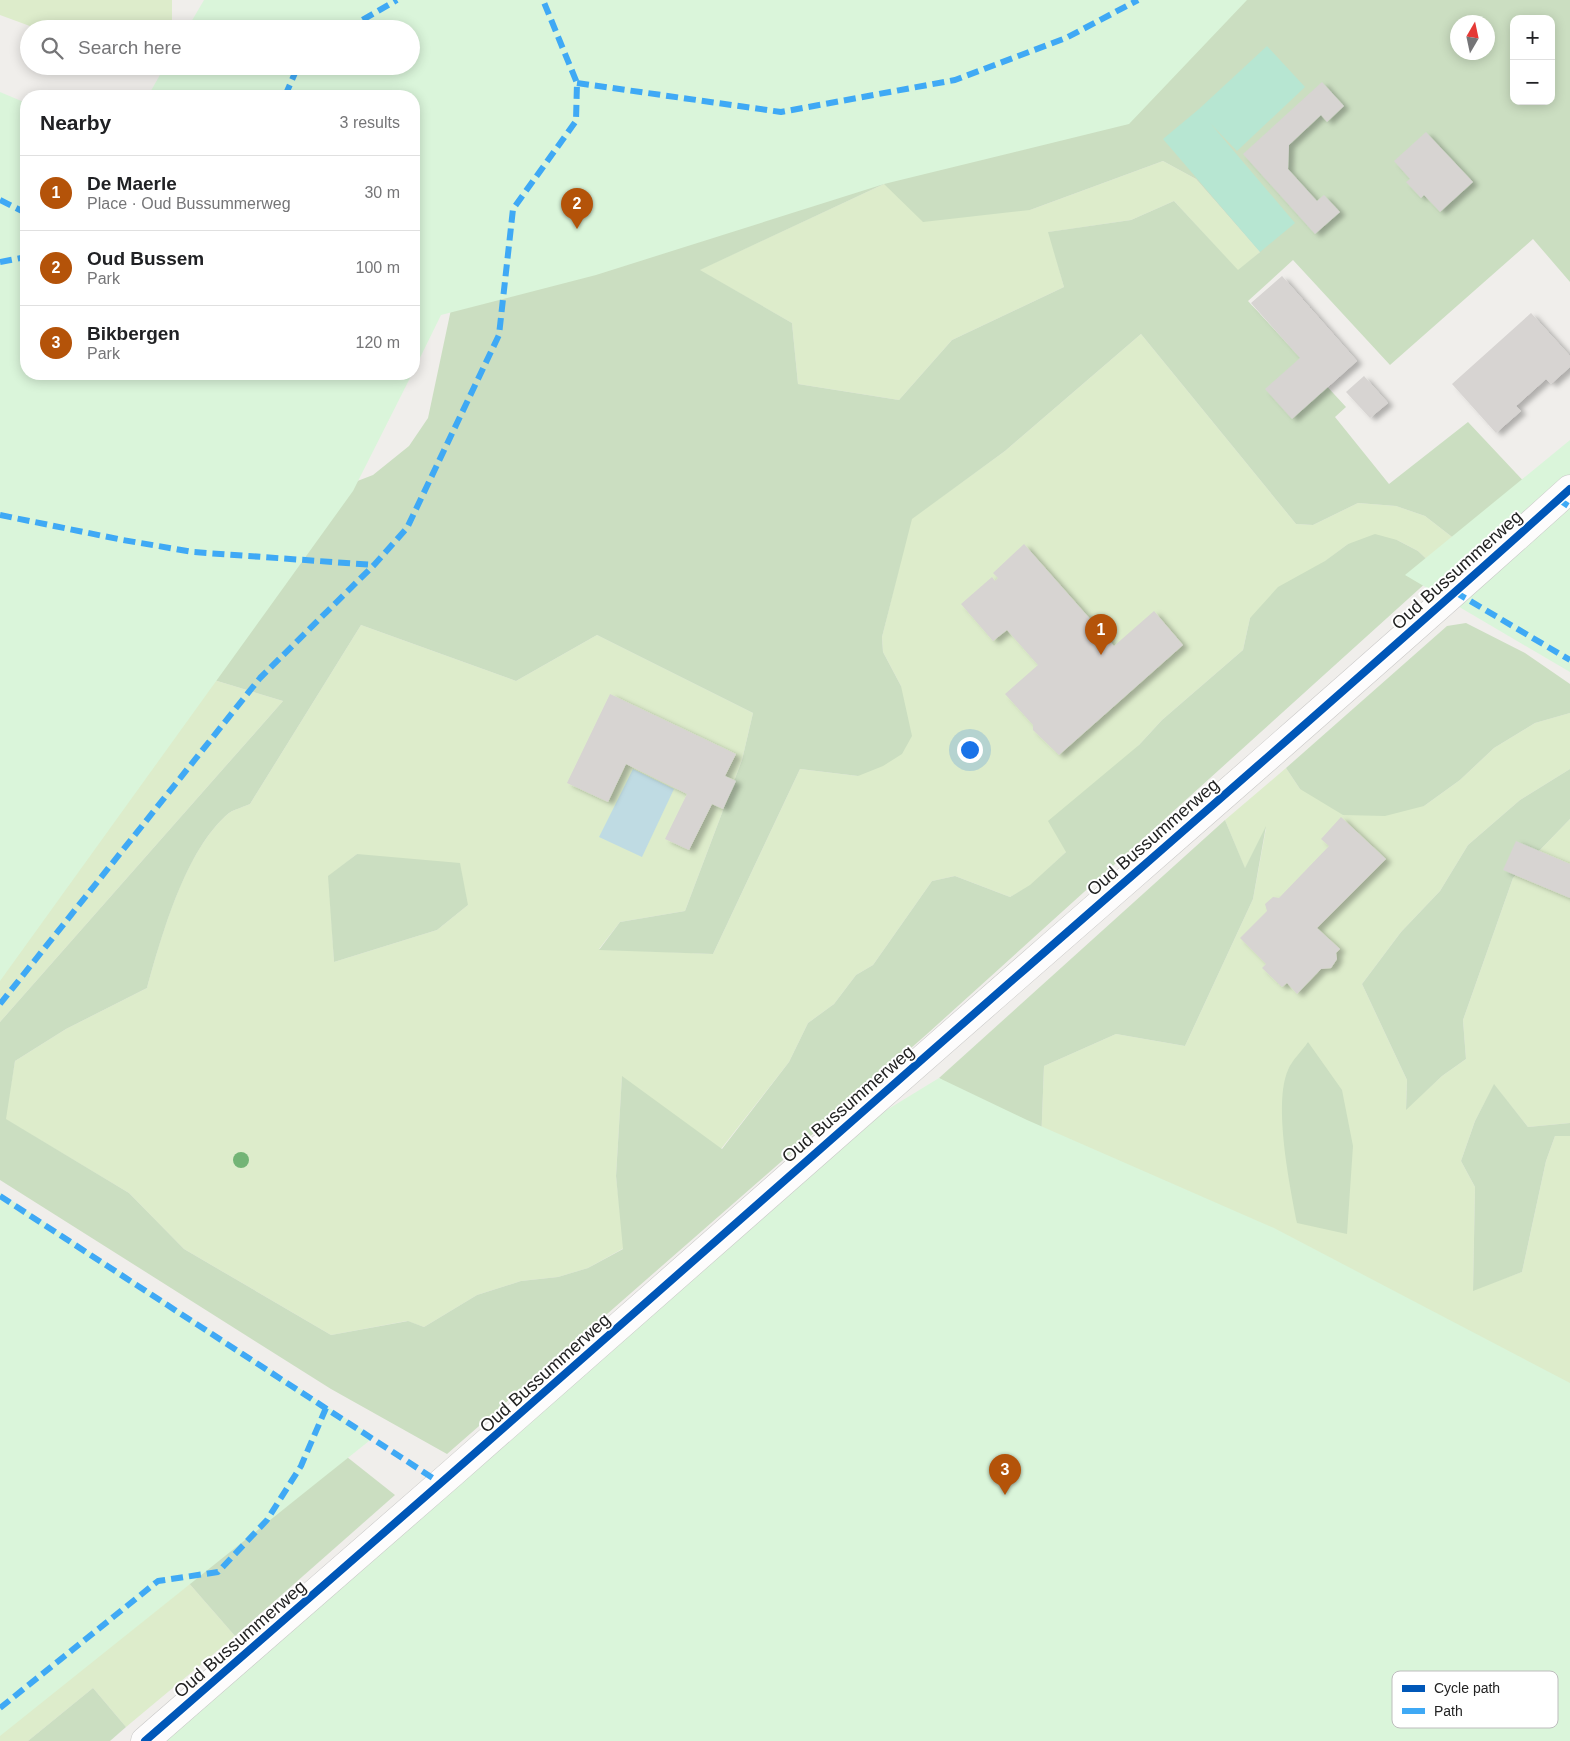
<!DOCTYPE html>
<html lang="en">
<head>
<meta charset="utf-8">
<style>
  body { margin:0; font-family:Helvetica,sans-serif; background:#f2f2f2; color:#202124 }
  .controls { position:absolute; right:15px; top:15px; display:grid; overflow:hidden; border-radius:10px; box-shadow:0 2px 12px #0003 }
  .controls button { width:45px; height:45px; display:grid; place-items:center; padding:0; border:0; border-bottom:1px solid #e0e0e0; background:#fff; color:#202124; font:25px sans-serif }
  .compass { position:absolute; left:1450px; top:15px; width:45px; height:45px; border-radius:50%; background:#fff; box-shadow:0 2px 12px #0003; rotate:9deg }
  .you { position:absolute; left:969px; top:749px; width:18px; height:18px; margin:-12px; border:4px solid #fff; border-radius:50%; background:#1a73e8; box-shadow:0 0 0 8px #1a73e833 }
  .badge { display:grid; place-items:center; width:32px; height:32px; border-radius:50%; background:#b45309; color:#fff; font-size:16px; font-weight:700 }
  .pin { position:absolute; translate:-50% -41px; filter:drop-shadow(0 1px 2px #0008) }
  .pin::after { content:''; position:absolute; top:26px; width:18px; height:15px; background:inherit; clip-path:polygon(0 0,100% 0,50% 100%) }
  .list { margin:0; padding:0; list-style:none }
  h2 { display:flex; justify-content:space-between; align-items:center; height:65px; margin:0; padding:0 20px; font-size:21px }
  h2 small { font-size:16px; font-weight:400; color:#757577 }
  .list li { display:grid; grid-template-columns:32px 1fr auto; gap:15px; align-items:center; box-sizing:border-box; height:75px; padding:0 20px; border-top:1px solid #e0e0e0 }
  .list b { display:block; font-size:19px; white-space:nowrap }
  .list p { margin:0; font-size:16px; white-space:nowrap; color:#757577 }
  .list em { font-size:16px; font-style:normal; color:#757577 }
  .icon { flex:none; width:28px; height:28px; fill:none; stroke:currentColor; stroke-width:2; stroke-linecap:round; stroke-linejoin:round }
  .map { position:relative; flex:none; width:1570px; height:1741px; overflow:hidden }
  .search { position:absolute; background:#fff; box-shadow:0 2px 12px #0003; left:20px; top:20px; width:400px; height:55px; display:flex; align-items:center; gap:12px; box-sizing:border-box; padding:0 18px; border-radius:28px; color:#757577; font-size:19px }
  .panel { position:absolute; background:#fff; box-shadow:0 2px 12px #0003; left:20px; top:90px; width:400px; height:290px; border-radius:20px }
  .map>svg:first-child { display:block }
  .grass { fill:#ddeccb; fill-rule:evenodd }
  .forest { fill:#cbdec1; fill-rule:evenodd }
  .park { fill:#daf5da }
  .pitch { fill:#b7e6d2 }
  .water { fill:#bfdbe3 }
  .building { fill:#d7d4d2; filter:url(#shadow) }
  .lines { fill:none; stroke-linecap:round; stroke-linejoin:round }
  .minor-casing { stroke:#c9c8c7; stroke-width:29 }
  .minor { stroke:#fdfcfc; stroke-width:28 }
  .quiet { stroke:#3fa9f5; stroke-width:6; stroke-dasharray:12 6; stroke-linecap:butt }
  .cycleway-casing { stroke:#fff; stroke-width:11 }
  .cycleway { stroke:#0057b8; stroke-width:8 }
  .tree { fill:#73b476 }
  .labels { text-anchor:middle; stroke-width:4; stroke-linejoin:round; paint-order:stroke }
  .street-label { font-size:18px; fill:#222; stroke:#fff }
  .key { fill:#fff; stroke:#bdbdbd; stroke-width:1 }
  .key-label { font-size:14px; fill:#222 }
</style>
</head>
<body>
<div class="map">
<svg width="1570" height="1741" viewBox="0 0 1570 1741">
  <defs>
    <filter id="shadow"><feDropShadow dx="5.5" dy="3" stdDeviation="2.5" flood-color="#0004"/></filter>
  </defs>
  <rect width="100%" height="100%" fill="#f0eeeb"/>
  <g class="grass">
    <polygon points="0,0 172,0 172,29 38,29 0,15"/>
    <polygon points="1163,161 1196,179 1260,252 1238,271 1174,201 1131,220 1049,232 1064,287 952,340 899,400 798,384 792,323 699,270 884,184 1030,210"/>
    <path d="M1141 334 1296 524 1313 525 1358 503 1396 506 1425 516 1465 547 1439 571 1418 551 1397 540 1348 544 1250 618 1243 650 1162 720 1139 745 1066 852 1030 886 1010 897 955 876 932 881 873 965 856 975 834 1004 808 1023 789 1062 721 1149 622 1077 616 1176 624 1248 588 1268 558 1277 521 1281 477 1295 424 1327 407 1321 331 1335 184 1249 129 1193 5 1119 15 1061 66 1029 147 988C162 934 185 850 229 813 235 809 244 807 250 804L361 625 516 681 597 635 753 713 742 760 685 911 620 922 599 949 713 954 800 769 858 776 901 686 883 652 882 637 911 519 1005 451ZM357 854 468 905 437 930 334 962 329 876Z"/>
    <polygon points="0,625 79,639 283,701 0,1022"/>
    <polygon points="1570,713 1570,769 1520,800 1468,845 1440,891 1401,932 1362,984 1407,1080 1406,1109 1442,1076 1466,1059 1463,1020 1513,878 1570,819 1570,1123 1528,1127 1494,1085 1475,1121 1461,1161 1475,1187 1473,1290 1522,1272 1546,1161 1555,1136 1570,1136 1570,1390 1041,1144 1044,1066 1116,1034 1185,1046 1253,899 1266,828 1245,869 1225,820 1286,768 1300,789 1424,806 1460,780 1494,748 1535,723"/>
    <polygon points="0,1318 187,1581 235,1636 126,1727 93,1688 28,1741 0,1741"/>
  </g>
  <g class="forest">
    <path d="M1172 0H1570V282L1533 239 1390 365 1293 260 1248 301 1346 407 1335 417 1389 484 1468 422 1530 488 1465 547 1425 516 1396 506 1358 503 1313 525 1296 524 1141 334 1005 451 912 519 882 637 883 652 901 686 912 736 902 754 883 766 858 776 800 769 713 954 599 950 620 922 685 911 742 760 753 713 597 635 516 681 361 625 250 804C244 807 235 809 229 813 185 850 162 935 147 988L66 1029 15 1061 6 1119 129 1193 184 1249 331 1335 408 1321 424 1327 477 1295 521 1281 558 1277 588 1268 623 1249 616 1176 622 1076 722 1149 789 1062 808 1023 834 1004 856 975 873 965 932 881 955 876 1010 897 1030 885 1066 852 1048 821 1139 745 1162 720 1243 650 1250 618 1278 587 1325 561 1348 544 1375 534 1397 540 1418 551 1439 571 927 1034 447 1454 331 1389 0 1180V1022L283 701 79 639 334 490 373 475 409 446 428 418 453 300ZM1514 19H1551V101H1514ZM1458 22H1488V52H1458ZM1163 161 1196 179 1260 252 1238 270 1174 201 1131 220 1048 232 1064 287 952 340 899 400 798 384 792 323 700 270 884 184 923 222 1030 210Z"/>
    <polygon points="1466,623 1525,653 1570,684 1570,713 1535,723 1494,748 1460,780 1424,806 1385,816 1343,815 1300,789 1286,768 1447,626"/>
    <polygon points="1570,769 1570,819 1513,878 1463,1020 1466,1059 1442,1076 1406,1110 1407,1080 1362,984 1401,932 1440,891 1468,845 1520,800"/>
    <polygon points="1225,820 1245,868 1266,826 1253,899 1185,1046 1116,1034 1044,1066 1041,1144 939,1078"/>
    <polygon points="357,854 460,863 468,905 437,930 334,962 328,876"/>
    <path d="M1308 1042 1342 1090 1353 1146 1347 1234 1297 1223C1290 1186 1273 1104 1288 1070 1292 1060 1302 1051 1308 1042Z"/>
    <polygon points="1494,1084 1528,1127 1570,1123 1570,1136 1555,1136 1546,1161 1522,1272 1473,1291 1475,1187 1461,1161 1475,1121"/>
    <polygon points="0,1226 313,1430 395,1495 235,1636 187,1581"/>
    <polygon points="93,1688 126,1727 110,1741 28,1741"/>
  </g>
  <g class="park">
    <polygon points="204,0 1247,0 1129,124 884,184 596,275 441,315 414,370 414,96 148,96 165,66 411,66 411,29 187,29"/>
    <polygon points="0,92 26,103 26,374 412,374 353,491 0,981"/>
    <polygon points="1570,440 1570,672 1405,575"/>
    <polygon points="939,1078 1027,1120 1274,1228 1570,1383 1570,1741 161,1741 818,1152"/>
    <polygon points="0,1193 374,1437 0,1736"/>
  </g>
  <polygon class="pitch" points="1267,46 1305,87 1237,151 1210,123 1295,223 1260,252 1163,139 1199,109"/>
  <polygon class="water" points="633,769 674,789 642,857 599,837"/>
  <g class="building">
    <polygon points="1322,82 1344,106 1327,122 1321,115 1289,145 1288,169 1317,201 1324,195 1340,212 1315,234 1243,154"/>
    <polygon points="1426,132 1473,182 1440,212 1424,195 1421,198 1406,182 1410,179 1394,161"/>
    <polygon points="1282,276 1357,361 1292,419 1265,389 1300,358 1251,303"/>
    <polygon points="1531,313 1570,356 1570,367 1551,384 1546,379 1516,406 1521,411 1496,433 1452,384"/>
    <polygon points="1364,376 1388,403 1370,418 1346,392"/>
    <polygon points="1024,544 1114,646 1154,611 1183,645 1059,755 1033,730 1033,725 1005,694 1038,665 1007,630 993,641 961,604 992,577 995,581 998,578 993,573"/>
    <polygon points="610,694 736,754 725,776 736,781 723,809 712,804 689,850 665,839 687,794 626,764 608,802 567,783"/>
    <polygon points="1341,817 1386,859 1317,928 1340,949 1336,953 1337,959 1331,968 1321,969 1297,994 1287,983 1282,987 1262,968 1266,964 1240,938 1267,911 1265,904 1273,897 1279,898 1329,846 1321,839"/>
    <polygon points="1516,841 1570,864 1570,898 1503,870"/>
  </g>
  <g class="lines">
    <defs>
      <path id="minor" d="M145 1741C390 1529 633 1314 876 1100 1107 896 1342 695 1570 489"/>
    </defs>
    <use href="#minor" class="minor-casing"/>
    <use href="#minor" class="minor"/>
    <g class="quiet">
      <polyline points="347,29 397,0"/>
      <polyline points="577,83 781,112 955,80 1066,38 1138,0"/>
      <polyline points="285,96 298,66"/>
      <polyline points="0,200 26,213"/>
      <polyline points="0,262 26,257"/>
      <polyline points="1558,499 1570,507"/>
      <polyline points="0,515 123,540 193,552 374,565"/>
      <polyline points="1455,592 1570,660"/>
      <polyline points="0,1004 260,678 374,565 407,528 499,335 513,209 576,121 577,83 543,0"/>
      <polyline points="0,1196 442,1484"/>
      <polyline points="0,1708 158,1581 218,1572 267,1520 301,1466 326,1408"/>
    </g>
    <defs>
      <path id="cycleway" d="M145 1741C390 1529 633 1314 876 1100 1107 896 1342 695 1570 489"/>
    </defs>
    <use href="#cycleway" class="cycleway-casing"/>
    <use href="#cycleway" class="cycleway"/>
  </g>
  <circle class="tree" cx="241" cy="1160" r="8"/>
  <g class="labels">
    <g class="street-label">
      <text transform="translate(1457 570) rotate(-42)" y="6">Oud Bussummerweg</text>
      <text transform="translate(1153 837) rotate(-41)" y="6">Oud Bussummerweg</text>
      <text transform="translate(848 1104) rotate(-41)" y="6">Oud Bussummerweg</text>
      <text transform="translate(545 1373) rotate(-42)" y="6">Oud Bussummerweg</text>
      <text transform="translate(240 1639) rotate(-41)" y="6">Oud Bussummerweg</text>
    </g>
  </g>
  <rect x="1392" y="1671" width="166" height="57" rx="8" class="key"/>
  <rect x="1402" y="1685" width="23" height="7" fill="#0057b8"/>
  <rect x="1402" y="1708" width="23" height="6" fill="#3fa9f5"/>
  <g class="key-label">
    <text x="1434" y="1693">Cycle path</text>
    <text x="1434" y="1716">Path</text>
  </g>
</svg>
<div class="controls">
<button>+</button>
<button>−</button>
</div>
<svg class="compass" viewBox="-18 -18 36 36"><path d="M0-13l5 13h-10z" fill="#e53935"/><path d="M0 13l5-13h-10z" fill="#757577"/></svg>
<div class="you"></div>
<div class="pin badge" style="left:1101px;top:655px">1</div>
<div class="pin badge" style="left:577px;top:229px">2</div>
<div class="pin badge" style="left:1005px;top:1495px">3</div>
<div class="search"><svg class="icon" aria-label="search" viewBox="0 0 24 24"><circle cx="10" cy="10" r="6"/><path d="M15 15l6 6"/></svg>Search here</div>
<section class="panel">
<h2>Nearby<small>3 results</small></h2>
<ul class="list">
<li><span class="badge">1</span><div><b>De Maerle</b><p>Place · Oud Bussummerweg</p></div><em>30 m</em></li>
<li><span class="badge">2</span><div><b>Oud Bussem</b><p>Park</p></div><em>100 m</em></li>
<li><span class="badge">3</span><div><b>Bikbergen</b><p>Park</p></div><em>120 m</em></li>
</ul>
</section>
</div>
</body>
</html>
